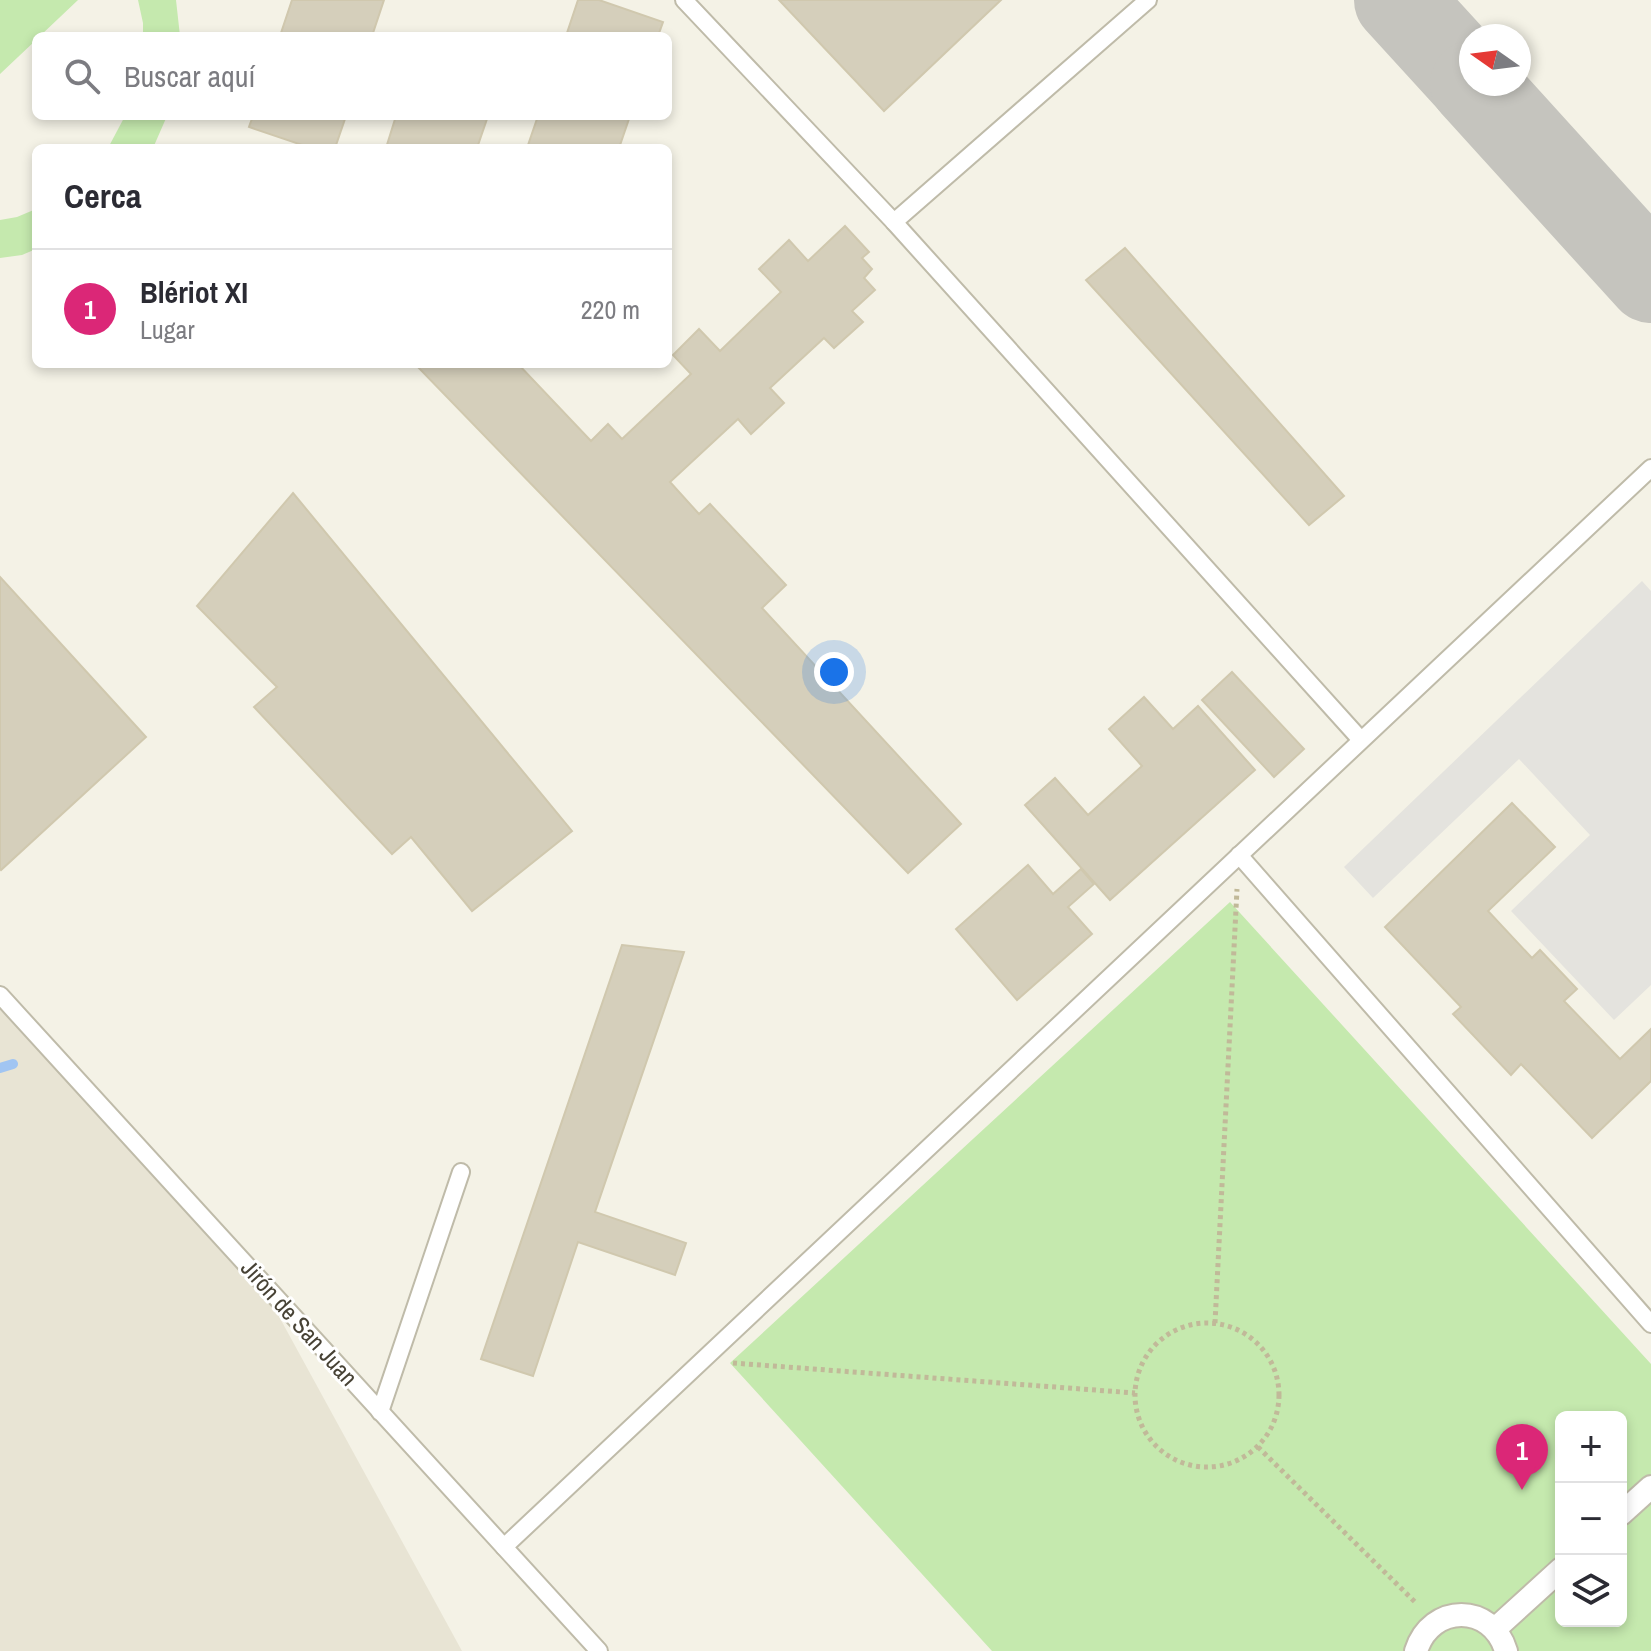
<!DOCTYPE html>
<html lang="es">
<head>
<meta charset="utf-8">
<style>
  body { margin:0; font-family:"Archivo Narrow",sans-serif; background:#f2f2f3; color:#2b2b33 }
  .controls { position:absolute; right:24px; bottom:24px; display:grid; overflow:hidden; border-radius:12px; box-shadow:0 4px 12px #0003 }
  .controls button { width:72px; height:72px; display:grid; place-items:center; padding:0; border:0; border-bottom:2px solid #e1e1e2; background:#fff; color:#2b2b33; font:40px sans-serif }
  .compass { position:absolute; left:1459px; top:24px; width:72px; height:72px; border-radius:50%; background:#fff; box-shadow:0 4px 12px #0003; rotate:284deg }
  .you { position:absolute; left:834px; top:672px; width:28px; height:28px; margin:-20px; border:6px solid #fff; border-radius:50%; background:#1a73e8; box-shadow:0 0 0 12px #1a73e833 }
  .badge { display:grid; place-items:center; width:52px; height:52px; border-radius:50%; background:#db2777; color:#fff; font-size:26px; font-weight:700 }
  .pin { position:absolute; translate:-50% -66px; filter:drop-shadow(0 2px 4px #0008) }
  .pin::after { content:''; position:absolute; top:42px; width:28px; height:24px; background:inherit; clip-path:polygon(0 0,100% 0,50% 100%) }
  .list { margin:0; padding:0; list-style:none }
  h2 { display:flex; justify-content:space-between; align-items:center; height:104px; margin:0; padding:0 32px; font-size:34px }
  h2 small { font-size:26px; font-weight:400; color:#7c7c81 }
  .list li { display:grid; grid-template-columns:52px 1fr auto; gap:24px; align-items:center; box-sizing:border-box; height:120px; padding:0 32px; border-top:2px solid #e1e1e2 }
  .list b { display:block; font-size:30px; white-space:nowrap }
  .list p { margin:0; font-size:26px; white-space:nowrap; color:#7c7c81 }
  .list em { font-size:26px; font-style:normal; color:#7c7c81 }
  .icon { flex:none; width:44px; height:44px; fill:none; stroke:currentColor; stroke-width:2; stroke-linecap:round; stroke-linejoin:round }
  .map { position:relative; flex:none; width:1651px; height:1651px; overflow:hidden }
  .search { position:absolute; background:#fff; box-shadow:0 4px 12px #0003; left:32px; top:32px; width:640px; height:88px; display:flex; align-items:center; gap:20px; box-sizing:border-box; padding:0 28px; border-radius:12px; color:#7c7c81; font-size:30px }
  .panel { position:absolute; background:#fff; box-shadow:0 4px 12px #0003; left:32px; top:144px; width:640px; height:224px; border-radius:12px }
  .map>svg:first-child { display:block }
  .residential { fill:#e8e4d4 }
  .green { fill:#c5e9ae; fill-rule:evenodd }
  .parking { fill:#e4e3de }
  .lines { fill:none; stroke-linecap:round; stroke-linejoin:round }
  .stream { stroke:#a1c5f2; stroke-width:10 }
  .taxiway { stroke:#c5c4be; stroke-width:88 }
  .building { fill:#d5cfbb; stroke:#d0c8ae; stroke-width:2 }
  .service-casing { stroke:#bfbba9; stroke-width:20 }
  .pedestrian-casing { stroke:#bfbba9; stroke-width:26 }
  .path { stroke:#c1b999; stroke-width:5; stroke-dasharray:4 4; stroke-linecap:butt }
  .service { stroke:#fff; stroke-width:16 }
  .pedestrian { stroke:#fff; stroke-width:22 }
  .labels { text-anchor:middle; stroke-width:6; stroke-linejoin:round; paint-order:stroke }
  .street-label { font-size:24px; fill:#474235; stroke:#fff }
</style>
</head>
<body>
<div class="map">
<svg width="1651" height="1651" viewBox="0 0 1651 1651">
  <rect width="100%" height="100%" fill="#f4f2e6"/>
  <polygon class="residential" points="0,1009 276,1311 462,1651 0,1651"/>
  <g class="green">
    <polygon points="0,0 78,0 40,36 36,36 36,40 0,74"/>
    <polygon points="138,0 176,0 180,36 143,36 143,23"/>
    <polygon points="125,116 167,116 153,148 108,148"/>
    <polygon points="36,209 36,249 22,255 0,258 0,220 17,217"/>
    <path d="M1230 902 1651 1364V1651H992L730 1363ZM1561 1417H1621V1621H1561Z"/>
  </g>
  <polygon class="parking" points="1642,581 1651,591 1651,985 1614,1020 1511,911 1590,835 1519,759 1373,898 1344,867"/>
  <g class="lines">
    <polyline class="stream" points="0,1068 13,1064"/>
    <g class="taxiway">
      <polyline points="1398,0 1471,80"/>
      <polyline points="1474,84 1651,279"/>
    </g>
  </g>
  <g class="building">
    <polygon points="292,0 384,0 372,36 280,36"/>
    <polygon points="578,0 599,0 663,22 658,36 566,36"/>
    <polygon points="779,0 1001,0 884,111"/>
    <polygon points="253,116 346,116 335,148 311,148 249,127"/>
    <polygon points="396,116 488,116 477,148 386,148"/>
    <polygon points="538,116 630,116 619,148 527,148"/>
    <polygon points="845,226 869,252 862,258 872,269 864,278 875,290 852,311 863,322 834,348 824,338 770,388 784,403 751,434 738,419 670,482 699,514 710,504 786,585 762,608 961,824 908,873 415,364 518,364 591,441 608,424 622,439 691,374 673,355 699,329 720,351 781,292 759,269 789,240 808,261"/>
    <polygon points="1125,248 1344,496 1309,525 1086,280"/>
    <polygon points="293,493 572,831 472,911 411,837 392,854 254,707 277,687 197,606"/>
    <polygon points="0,577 146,737 1,870 0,869"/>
    <polygon points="1232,672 1304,749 1274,777 1202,700"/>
    <polygon points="1144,697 1173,729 1198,706 1255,770 1110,900 1025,805 1055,778 1088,815 1142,766 1109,729"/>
    <polygon points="1512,803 1555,847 1488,911 1532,958 1540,950 1577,989 1564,1001 1620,1059 1651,1029 1651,1081 1592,1138 1521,1064 1511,1075 1453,1014 1461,1007 1385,927"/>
    <polygon points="1028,865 1053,894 1081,869 1094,884 1068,907 1092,934 1017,1000 956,929"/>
    <polygon points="622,945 684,952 595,1212 686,1243 675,1275 578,1242 533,1376 481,1359"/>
  </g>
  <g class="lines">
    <defs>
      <g id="service">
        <polyline points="684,0 894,222 1361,740"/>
        <polyline points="894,222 1148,0"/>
        <polyline points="1239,855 1651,1324"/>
        <polyline points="0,995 599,1651"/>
        <polyline points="380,1412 461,1172"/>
        <polyline points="504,1547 1651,468"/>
      </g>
      <g id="pedestrian">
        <polyline points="1621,1514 1651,1487"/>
        <polyline points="1495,1629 1561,1569"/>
        <path d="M1416 1651C1431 1603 1492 1603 1506 1651"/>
      </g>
    </defs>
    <use href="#service" class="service-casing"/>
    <use href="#pedestrian" class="pedestrian-casing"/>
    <g class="path">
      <polyline points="1215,1323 1237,889"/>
      <circle cx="1207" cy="1395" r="72"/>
      <polyline points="733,1363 1135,1393"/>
      <polyline points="1258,1447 1417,1604"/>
    </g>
    <use href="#service" class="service"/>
    <use href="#pedestrian" class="pedestrian"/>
  </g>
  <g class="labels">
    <g class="street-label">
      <text transform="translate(299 1323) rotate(48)" y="8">Jirón de San Juan</text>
    </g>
  </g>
</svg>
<div class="controls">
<button>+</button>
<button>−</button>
<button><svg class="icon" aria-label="layers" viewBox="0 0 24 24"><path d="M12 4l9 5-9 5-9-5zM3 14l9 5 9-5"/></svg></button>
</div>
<svg class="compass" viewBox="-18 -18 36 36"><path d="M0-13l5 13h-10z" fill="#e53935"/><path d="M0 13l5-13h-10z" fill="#7c7c81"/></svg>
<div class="you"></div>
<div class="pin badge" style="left:1522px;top:1490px">1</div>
<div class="search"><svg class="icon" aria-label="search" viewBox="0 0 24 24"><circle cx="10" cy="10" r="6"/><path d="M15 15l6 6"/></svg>Buscar aquí</div>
<section class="panel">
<h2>Cerca<small></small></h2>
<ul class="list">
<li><span class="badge">1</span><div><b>Blériot XI</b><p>Lugar</p></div><em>220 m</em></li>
</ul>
</section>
</div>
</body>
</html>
